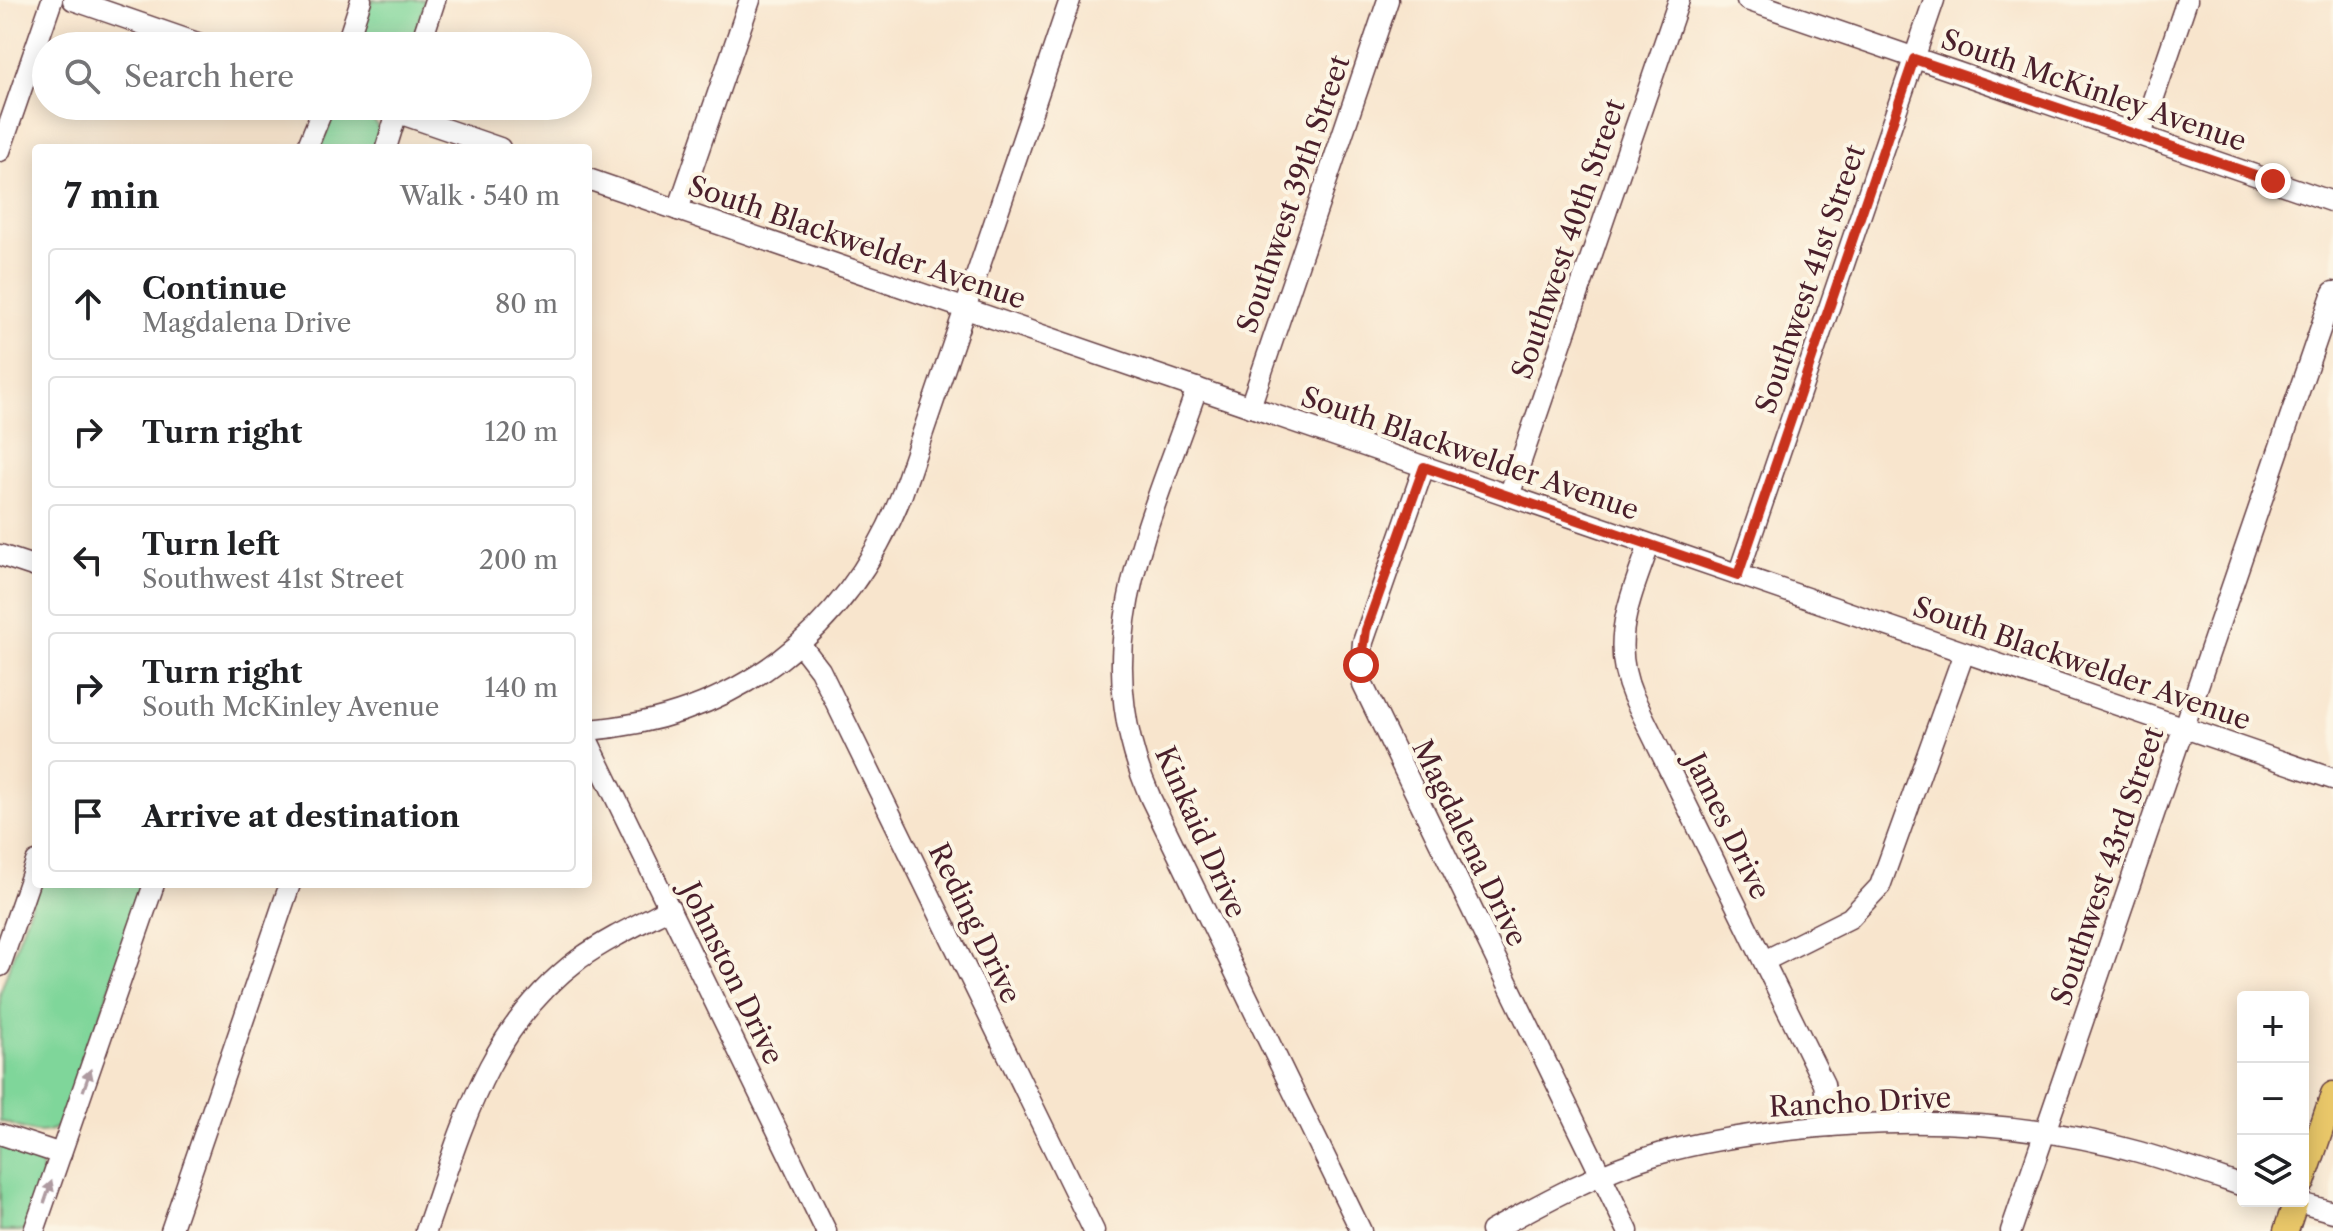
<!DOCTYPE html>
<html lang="en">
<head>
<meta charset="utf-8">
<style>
  body { margin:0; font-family:"Libre Caslon Text",serif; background:#f2f2f2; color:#202124 }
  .controls { position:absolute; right:24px; bottom:24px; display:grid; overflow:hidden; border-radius:8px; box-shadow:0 4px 20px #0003 }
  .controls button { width:72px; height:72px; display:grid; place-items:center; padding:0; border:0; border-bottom:2px solid #e0e0e0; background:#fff; color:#202124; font:40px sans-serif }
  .stop { position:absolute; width:24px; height:24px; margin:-18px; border:6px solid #c8321e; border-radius:50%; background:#fff }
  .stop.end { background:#c8321e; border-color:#fff; box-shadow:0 2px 8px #0008 }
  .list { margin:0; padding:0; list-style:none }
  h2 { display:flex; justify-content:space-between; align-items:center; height:104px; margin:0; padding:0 32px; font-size:34px }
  h2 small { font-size:26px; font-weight:400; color:#757577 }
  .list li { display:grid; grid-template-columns:52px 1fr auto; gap:24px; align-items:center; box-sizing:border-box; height:112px; margin:0 16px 16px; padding:0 16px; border:2px solid #e0e0e0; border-radius:8px }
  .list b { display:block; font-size:30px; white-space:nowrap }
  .list p { margin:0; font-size:26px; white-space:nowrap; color:#757577 }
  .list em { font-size:26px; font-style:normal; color:#757577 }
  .icon { flex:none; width:44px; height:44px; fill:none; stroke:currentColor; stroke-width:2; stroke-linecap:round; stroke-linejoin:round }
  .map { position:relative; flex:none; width:2333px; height:1231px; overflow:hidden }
  .search { position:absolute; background:#fff; box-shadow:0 4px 20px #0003; left:32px; top:32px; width:560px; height:88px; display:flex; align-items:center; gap:20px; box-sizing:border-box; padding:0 28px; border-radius:44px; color:#757577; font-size:30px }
  .panel { position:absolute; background:#fff; box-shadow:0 4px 20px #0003; left:32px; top:144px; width:560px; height:744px; border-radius:8px }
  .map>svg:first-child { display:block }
  .green { fill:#7fd69a; stroke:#647a62; stroke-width:2 }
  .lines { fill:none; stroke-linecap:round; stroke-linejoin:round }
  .minor-casing { stroke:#643d43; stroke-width:23 }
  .major-casing { stroke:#643d43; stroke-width:27 }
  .minor { stroke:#fff; stroke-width:20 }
  .major { stroke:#e9c769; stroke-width:24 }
  .oneway { fill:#ae9aa0 }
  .route { stroke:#c8321e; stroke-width:10 }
  .labels { text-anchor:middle; stroke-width:8; stroke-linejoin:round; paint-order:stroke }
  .street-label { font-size:28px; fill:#4a1f2b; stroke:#fcf5e5 }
</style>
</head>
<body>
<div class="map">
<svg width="2333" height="1231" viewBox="0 0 2333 1231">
  <rect width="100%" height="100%" fill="#fcf5e5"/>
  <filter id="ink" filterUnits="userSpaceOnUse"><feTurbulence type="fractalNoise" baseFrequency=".0125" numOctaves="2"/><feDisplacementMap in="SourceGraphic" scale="16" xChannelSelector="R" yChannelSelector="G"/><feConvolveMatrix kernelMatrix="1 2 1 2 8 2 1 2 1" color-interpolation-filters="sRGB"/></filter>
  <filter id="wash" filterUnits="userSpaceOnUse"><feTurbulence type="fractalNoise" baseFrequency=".006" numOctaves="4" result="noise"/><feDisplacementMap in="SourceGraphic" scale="32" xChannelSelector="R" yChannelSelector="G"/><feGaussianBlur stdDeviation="1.8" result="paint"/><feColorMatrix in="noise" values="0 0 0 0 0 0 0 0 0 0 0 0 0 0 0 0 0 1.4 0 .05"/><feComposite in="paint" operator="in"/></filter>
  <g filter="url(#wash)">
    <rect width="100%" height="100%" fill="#f8e5cd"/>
    <g class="green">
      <polygon points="372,0 426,0 410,46 357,46"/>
      <path d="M355 110C375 115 383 128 378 148H320L332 118Z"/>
      <path d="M38 884H146L64 1121C45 1142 24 1128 0 1121V993Z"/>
      <path d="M0 1144 38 1158C50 1178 32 1210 26 1231H0Z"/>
    </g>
  </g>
  <g filter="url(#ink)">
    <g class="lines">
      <defs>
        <g id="minor">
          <polyline points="73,0 206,46"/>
          <polyline points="1747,0 2333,202"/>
          <polyline points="346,46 361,0"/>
          <polyline points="420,46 435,0"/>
          <polyline points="378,106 500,148"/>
          <polyline points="2141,135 2187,0"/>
          <polyline points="307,148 324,106"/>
          <polyline points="386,148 399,106"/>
          <polyline points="0,151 52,0"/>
          <polyline points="588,179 2333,779"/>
          <polyline points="678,210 750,0"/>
          <path d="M1197 388C1147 533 1084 647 1151 799L1361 1231"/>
          <polyline points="1250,407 1388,0"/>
          <polyline points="1424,467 1363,642 1361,665 1363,685 1628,1231"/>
          <polyline points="1509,496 1679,0"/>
          <path d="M1649 545C1631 598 1609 640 1633 696L1824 1084 1830 1126"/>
          <polyline points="0,555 36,567"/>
          <polyline points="1738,575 1934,0"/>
          <polyline points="800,644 820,670 1094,1231"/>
          <path d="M588 730C737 718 847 632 902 494L1070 0"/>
          <polyline points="588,741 826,1231"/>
          <polyline points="1764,961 1850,918 1880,886 1964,653"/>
          <polyline points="0,966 36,862"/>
          <polyline points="0,1134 61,1154"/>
          <polyline points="2294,1201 2333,1212"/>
          <polyline points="34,1231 154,884"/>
          <polyline points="171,1231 290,884"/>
          <path d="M426 1231C462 1128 487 1028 579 959 607 939 639 924 670 908"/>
          <path d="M1491 1231C1545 1201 1602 1170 1662 1153 1703 1141 1746 1135 1788 1130 1904 1117 2025 1120 2139 1152 2174 1162 2208 1174 2243 1186"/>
          <polyline points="2011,1231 2333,292"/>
        </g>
        <g id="major">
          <polyline points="2303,1182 2333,1094"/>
          <polyline points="2286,1231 2296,1201"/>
        </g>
      </defs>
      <use href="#minor" class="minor-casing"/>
      <use href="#major" class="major-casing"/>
      <use href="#minor" class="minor"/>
      <use href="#major" class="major"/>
    </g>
    <defs><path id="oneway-solid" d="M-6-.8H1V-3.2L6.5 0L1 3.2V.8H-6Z" transform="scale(2)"/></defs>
    <g class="oneway">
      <use href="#oneway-solid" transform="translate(87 1080) rotate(-71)"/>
      <use href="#oneway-solid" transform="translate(48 1192) rotate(-71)"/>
    </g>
  </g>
  <g class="lines" filter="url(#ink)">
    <polyline class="route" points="1361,665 1366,630 1424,467 1738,575 1914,59 2273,181"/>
  </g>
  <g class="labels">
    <g class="street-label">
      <text transform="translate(2094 90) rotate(19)" y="10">South McKinley Avenue</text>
      <text transform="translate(1293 194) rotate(-71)" y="10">Southwest 39th Street</text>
      <text transform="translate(1568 239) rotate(-71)" y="10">Southwest 40th Street</text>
      <text transform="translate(857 242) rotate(19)" y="10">South Blackwelder Avenue</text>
      <text transform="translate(1810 279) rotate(-71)" y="10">Southwest 41st Street</text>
      <text transform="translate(1470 453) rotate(19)" y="10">South Blackwelder Avenue</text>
      <text transform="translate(2082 663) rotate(19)" y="10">South Blackwelder Avenue</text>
      <text transform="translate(1728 826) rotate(64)" y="10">James Drive</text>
      <text transform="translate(1201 832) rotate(66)" y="10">Kinkaid Drive</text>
      <text transform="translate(1470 843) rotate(64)" y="10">Magdalena Drive</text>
      <text transform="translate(2107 866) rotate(-71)" y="10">Southwest 43rd Street</text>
      <text transform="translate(975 923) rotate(64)" y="10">Reding Drive</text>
      <text transform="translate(732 973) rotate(64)" y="10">Johnston Drive</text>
      <text transform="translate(1860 1102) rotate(-3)" y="10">Rancho Drive</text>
    </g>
  </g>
</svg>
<div class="controls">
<button>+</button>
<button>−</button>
<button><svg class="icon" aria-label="layers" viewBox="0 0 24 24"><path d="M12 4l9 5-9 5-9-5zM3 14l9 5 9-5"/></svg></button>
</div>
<div class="stop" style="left:1361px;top:665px"></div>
<div class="stop end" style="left:2273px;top:181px"></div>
<div class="search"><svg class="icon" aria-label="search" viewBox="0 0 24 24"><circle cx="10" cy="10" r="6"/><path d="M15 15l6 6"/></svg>Search here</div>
<section class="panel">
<h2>7 min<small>Walk · 540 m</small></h2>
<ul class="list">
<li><svg class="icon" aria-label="ahead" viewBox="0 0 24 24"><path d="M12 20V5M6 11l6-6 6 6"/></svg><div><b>Continue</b><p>Magdalena Drive</p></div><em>80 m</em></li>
<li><svg class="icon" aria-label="right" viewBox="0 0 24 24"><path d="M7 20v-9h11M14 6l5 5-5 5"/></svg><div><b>Turn right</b></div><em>120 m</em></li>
<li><svg class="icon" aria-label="left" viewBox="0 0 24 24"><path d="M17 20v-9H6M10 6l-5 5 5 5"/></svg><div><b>Turn left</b><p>Southwest 41st Street</p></div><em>200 m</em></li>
<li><svg class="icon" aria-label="right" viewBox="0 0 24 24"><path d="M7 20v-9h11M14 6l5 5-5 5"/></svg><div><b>Turn right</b><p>South McKinley Avenue</p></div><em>140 m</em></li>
<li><svg class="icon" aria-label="arrive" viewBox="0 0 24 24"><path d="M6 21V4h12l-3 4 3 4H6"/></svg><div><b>Arrive at destination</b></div></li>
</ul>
</section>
</div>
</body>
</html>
